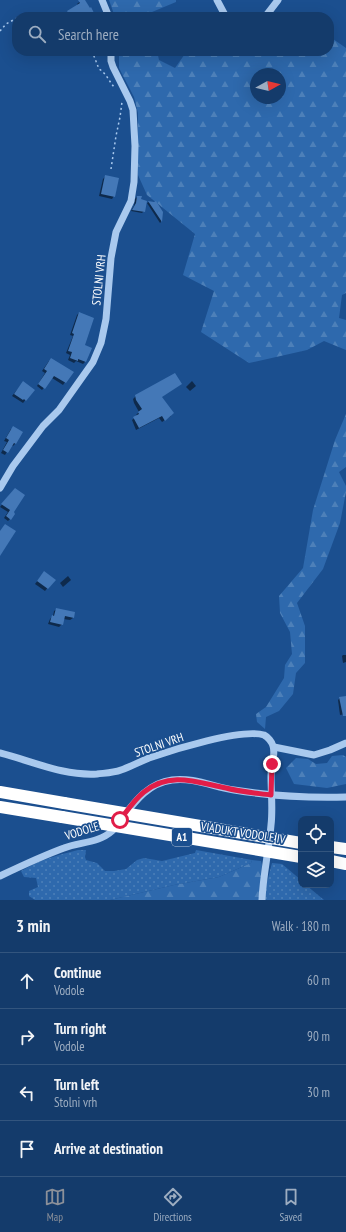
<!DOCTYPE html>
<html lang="en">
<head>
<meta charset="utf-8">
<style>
  body { margin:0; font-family:"PT Sans Narrow",sans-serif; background:#1d4271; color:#f1f3f6 }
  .controls { position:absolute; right:12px; bottom:12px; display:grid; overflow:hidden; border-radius:8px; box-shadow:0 4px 16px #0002 }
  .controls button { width:36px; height:36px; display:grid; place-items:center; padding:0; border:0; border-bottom:1px solid #33557e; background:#143b6b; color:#f1f3f6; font:20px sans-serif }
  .compass { position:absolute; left:250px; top:68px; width:36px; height:36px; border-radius:50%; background:#143b6b; box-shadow:0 4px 16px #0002; rotate:82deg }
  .stop { position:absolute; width:12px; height:12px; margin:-9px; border:3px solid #e11d48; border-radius:50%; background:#fff }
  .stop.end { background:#e11d48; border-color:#fff; box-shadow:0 1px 4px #0008 }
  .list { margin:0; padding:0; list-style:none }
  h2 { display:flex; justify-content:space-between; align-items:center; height:52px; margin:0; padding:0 16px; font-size:17px }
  h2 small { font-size:13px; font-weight:400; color:#9dadc1 }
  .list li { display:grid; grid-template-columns:26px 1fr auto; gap:12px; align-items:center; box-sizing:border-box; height:56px; padding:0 16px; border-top:1px solid #33557e }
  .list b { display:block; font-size:15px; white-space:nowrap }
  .list p { margin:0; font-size:13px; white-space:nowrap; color:#9dadc1 }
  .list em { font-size:13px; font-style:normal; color:#9dadc1 }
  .icon { flex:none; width:22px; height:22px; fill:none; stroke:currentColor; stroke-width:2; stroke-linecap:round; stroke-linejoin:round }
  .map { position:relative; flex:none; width:346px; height:900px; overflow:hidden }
  .search { position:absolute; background:#143b6b; box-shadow:0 4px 16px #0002; left:12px; right:12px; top:12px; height:44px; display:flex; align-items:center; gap:10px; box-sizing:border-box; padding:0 14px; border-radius:16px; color:#9dadc1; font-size:15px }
  .sheet { height:276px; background:#143b6b }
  nav { display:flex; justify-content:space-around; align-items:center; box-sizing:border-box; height:56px; border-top:1px solid #33557e; background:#143b6b; font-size:11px; color:#9dadc1 }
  nav a { display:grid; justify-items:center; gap:2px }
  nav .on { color:#8c9099 }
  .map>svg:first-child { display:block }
  .grass { fill:url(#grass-dots) }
  .forest { fill:url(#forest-firs); fill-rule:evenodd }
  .shadow { fill:#0007 }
  .building { fill:#4478b7 }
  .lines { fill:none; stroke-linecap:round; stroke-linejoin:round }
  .path { stroke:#a9c9ee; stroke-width:1.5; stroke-dasharray:2 3; stroke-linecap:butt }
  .minor { stroke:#a9c9ee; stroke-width:7 }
  .highway { stroke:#fff; stroke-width:12 }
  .highway-bridge { stroke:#fff; stroke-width:12 }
  .route { stroke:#e11d48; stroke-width:5 }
  .labels { text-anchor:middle; stroke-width:3.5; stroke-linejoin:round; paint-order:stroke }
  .shield { fill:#1b4f8f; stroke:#bbcadd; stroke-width:1 }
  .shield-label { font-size:11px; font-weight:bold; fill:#fff }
  .street-label { font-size:12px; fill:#fff; stroke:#1b4f8f }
</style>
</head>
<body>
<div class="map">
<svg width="346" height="900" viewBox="0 0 346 900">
  <defs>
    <pattern id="grass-dots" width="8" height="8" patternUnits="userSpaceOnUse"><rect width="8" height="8" fill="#2e69ad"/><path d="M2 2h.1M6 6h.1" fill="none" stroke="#4d80b9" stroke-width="1.8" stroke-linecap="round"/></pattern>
    <pattern id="forest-firs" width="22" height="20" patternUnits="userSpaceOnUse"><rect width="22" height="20" fill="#2e69ad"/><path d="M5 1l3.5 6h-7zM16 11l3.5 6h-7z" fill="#4d80b9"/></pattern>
  </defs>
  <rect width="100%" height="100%" fill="#1b4f8f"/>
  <g class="grass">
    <path d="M78 850H86L85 857 86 860 97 863 105 871H114L126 869 137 860 144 858 162 861 195 853 196 850 252 860 251 863 219 877 174 885 110 900H35L29 896V891L38 887 36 878 24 877 21 871C39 860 58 855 78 850Z"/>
    <polygon points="272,863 282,864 301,880 301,885 306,885 324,900 265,900 266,886"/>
  </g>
  <g class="forest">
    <polygon points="109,0 176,0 176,2 152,12 153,17 115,17"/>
    <path d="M329 39H333L346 48V293L342 295 339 318 346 320V350L324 341 307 350 249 363 201 332 214 291 183 275 195 234 147 195 138 175V113L134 97 119 68V51H157L159 60 175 68 187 51H205L212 54 215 51H329ZM256 74H280V98H256Z"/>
    <polygon points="346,414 346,467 339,472 346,486 346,492 340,523 323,569 297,603 305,626 305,663 296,673 293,694 279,711 266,717 265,729 257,722 256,714 266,707 284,678 285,665 292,654 290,632 280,613 279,596 303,568 313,510 335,440"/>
    <polygon points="343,755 346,757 346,784 327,788 294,784 286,768 296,758 308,759 316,764 327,763 332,756"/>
    <polygon points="252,860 261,861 262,865 260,900 110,900 174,885 219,877 251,863"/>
  </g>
  <g class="shadow">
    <polygon points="82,0 84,0 95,17 65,17 67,16 66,14 78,6 77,4"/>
    <polygon points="106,176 114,196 112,199 99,196 103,179"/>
    <polygon points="137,197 140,200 144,211 142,213 131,211 134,206 135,199"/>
    <polygon points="149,202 162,213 161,222 160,223 147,203"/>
    <polygon points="79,313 85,362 83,364 76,361 74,363 68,360 70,355 66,353 73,336 70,335 77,315"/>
    <polygon points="49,361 72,372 63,385 52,378 42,390 37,386 45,373 42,371"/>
    <polygon points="192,381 196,386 190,391 186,387"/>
    <polygon points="181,384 161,397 171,416 162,422 159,418 136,430 132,420 137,416 136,415 139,412 134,403 133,399 136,396"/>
    <polygon points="21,385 34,390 23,403 12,396"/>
    <polygon points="11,429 22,432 15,444 13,446 11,445 5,455 1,453 7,442 4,441"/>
    <polygon points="13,491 12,513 10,519 8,521 4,518 8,512 0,507"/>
    <polygon points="42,575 54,580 45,591 35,584"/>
    <polygon points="68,576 71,580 63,587 60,583"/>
    <polygon points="57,609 74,613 73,618 70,620 63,619 62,624 59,627 48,624 50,619 53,616 54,611"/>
    <polygon points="343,655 346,655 346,662 343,663 342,656"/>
    <polygon points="346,697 346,714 340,715 338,700 340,698"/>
  </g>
  <g class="building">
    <polygon points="78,0 85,0 90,8 91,7 96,17 71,17 67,11 80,3"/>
    <polygon points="105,175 119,178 115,197 101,194"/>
    <polygon points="137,196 142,196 141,199 147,201 145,212 132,210 136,203"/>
    <polygon points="148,201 154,202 156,201 163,212 162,222"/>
    <polygon points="79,312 94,318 85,345 92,348 86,362 78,359 78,361 70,358 72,352 68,351 74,334 72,333"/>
    <polygon points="51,358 74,372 66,383 54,376 45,389 38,384 47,371 44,369"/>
    <polygon points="175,373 182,384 162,397 174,413 165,421 162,416 139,428 133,417 139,414 138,412 142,409 136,400 135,395"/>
    <polygon points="23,381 35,390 26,401 24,399 23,400 14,394"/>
    <polygon points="13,426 23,432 16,444 14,443 8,453 3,450 9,440 6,438"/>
    <polygon points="15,488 25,495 14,512 15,514 11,520 6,516 10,510 1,504"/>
    <polygon points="5,524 16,531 0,556 0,531"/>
    <polygon points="44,571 56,580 48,589 37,581"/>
    <polygon points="56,608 75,612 74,618 65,616 63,625 50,622 52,615 54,616"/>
    <polygon points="346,696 346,716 343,716 339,697"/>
  </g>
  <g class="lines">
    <g class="path">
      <path d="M18 17C28 12 34 11 43 17"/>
      <polyline points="0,31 6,24 17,18"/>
      <path d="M92 51 99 69C106 73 109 81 114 87"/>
      <polyline points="111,169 116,136 120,117 122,102"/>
    </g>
    <g class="minor">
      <polyline points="102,0 109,17"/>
      <polyline points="217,0 226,17"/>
      <polyline points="265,17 278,0"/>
      <polyline points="0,488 13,466 43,426 59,410 93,362 101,343 106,319 111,258 116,232 131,201 134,182 135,146 133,110 130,101 113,67 111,61 111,51"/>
      <polyline points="274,747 314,755 330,750 346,743"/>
      <path d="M0 753C32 761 63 776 97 774 105 773 113 773 121 770 130 767 139 762 149 758 172 750 242 728 264 735 268 737 272 742 273 746 276 755 271 767 271 776 271 793 273 809 271 825 269 850 263 875 262 900"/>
      <path d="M0 876C21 866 42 856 64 848 79 842 99 843 112 831 116 828 120 821 123 817 136 800 149 783 172 780 193 777 214 787 234 790 271 796 309 798 346 797"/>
    </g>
    <g class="highway">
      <polyline points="0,792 64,803"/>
      <polyline points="0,807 62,817"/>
      <polyline points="331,847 346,849"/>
      <polyline points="331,861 346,864"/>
    </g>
    <g class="highway-bridge">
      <polyline points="64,803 301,843"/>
      <polyline points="62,817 301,857"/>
    </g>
  </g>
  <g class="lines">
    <path class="route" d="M120 820C127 811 134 800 144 792 170 771 196 782 226 788 241 792 256 793 271 795L272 764"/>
  </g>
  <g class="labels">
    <rect class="shield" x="172" y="828" width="20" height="18" rx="3"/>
    <g class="shield-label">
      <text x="182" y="841">A1</text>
    </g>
    <g class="street-label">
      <text transform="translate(99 280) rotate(-84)" y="4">STOLNI VRH</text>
      <text transform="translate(159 745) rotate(-19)" y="4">STOLNI VRH</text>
      <text transform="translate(82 831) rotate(-17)" y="4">VODOLE</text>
      <text transform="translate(243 833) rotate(9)" y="4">VIADUKT VODOLE IV</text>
    </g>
  </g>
</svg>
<div class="controls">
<button><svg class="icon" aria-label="locate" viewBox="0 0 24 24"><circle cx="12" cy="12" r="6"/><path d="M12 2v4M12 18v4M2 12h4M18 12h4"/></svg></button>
<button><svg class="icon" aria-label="layers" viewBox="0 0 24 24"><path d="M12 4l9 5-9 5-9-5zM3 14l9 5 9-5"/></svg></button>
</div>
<svg class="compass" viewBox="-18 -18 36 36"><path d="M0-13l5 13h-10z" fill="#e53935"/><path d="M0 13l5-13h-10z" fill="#9dadc1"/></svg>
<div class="stop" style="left:120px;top:820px"></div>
<div class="stop end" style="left:272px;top:764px"></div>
<div class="search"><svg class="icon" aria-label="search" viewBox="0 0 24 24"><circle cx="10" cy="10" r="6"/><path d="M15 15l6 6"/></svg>Search here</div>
</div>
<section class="sheet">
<h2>3 min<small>Walk · 180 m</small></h2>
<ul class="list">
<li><svg class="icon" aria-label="ahead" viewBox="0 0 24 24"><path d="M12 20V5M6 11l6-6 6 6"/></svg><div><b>Continue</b><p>Vodole</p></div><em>60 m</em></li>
<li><svg class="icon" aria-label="right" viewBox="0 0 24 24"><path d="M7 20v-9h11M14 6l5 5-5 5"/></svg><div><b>Turn right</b><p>Vodole</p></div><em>90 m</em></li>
<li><svg class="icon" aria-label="left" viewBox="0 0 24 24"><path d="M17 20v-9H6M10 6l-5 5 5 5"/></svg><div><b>Turn left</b><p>Stolni vrh</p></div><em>30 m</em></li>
<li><svg class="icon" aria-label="arrive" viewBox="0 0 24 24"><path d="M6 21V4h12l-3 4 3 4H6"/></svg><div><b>Arrive at destination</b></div></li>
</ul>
</section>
<nav>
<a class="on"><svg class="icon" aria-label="map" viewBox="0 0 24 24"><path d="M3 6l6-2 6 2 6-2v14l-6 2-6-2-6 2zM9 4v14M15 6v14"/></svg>Map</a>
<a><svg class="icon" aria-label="directions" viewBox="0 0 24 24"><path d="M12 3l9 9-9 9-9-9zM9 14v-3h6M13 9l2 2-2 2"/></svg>Directions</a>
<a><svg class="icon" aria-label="saved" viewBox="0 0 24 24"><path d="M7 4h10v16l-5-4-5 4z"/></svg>Saved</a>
</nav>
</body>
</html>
